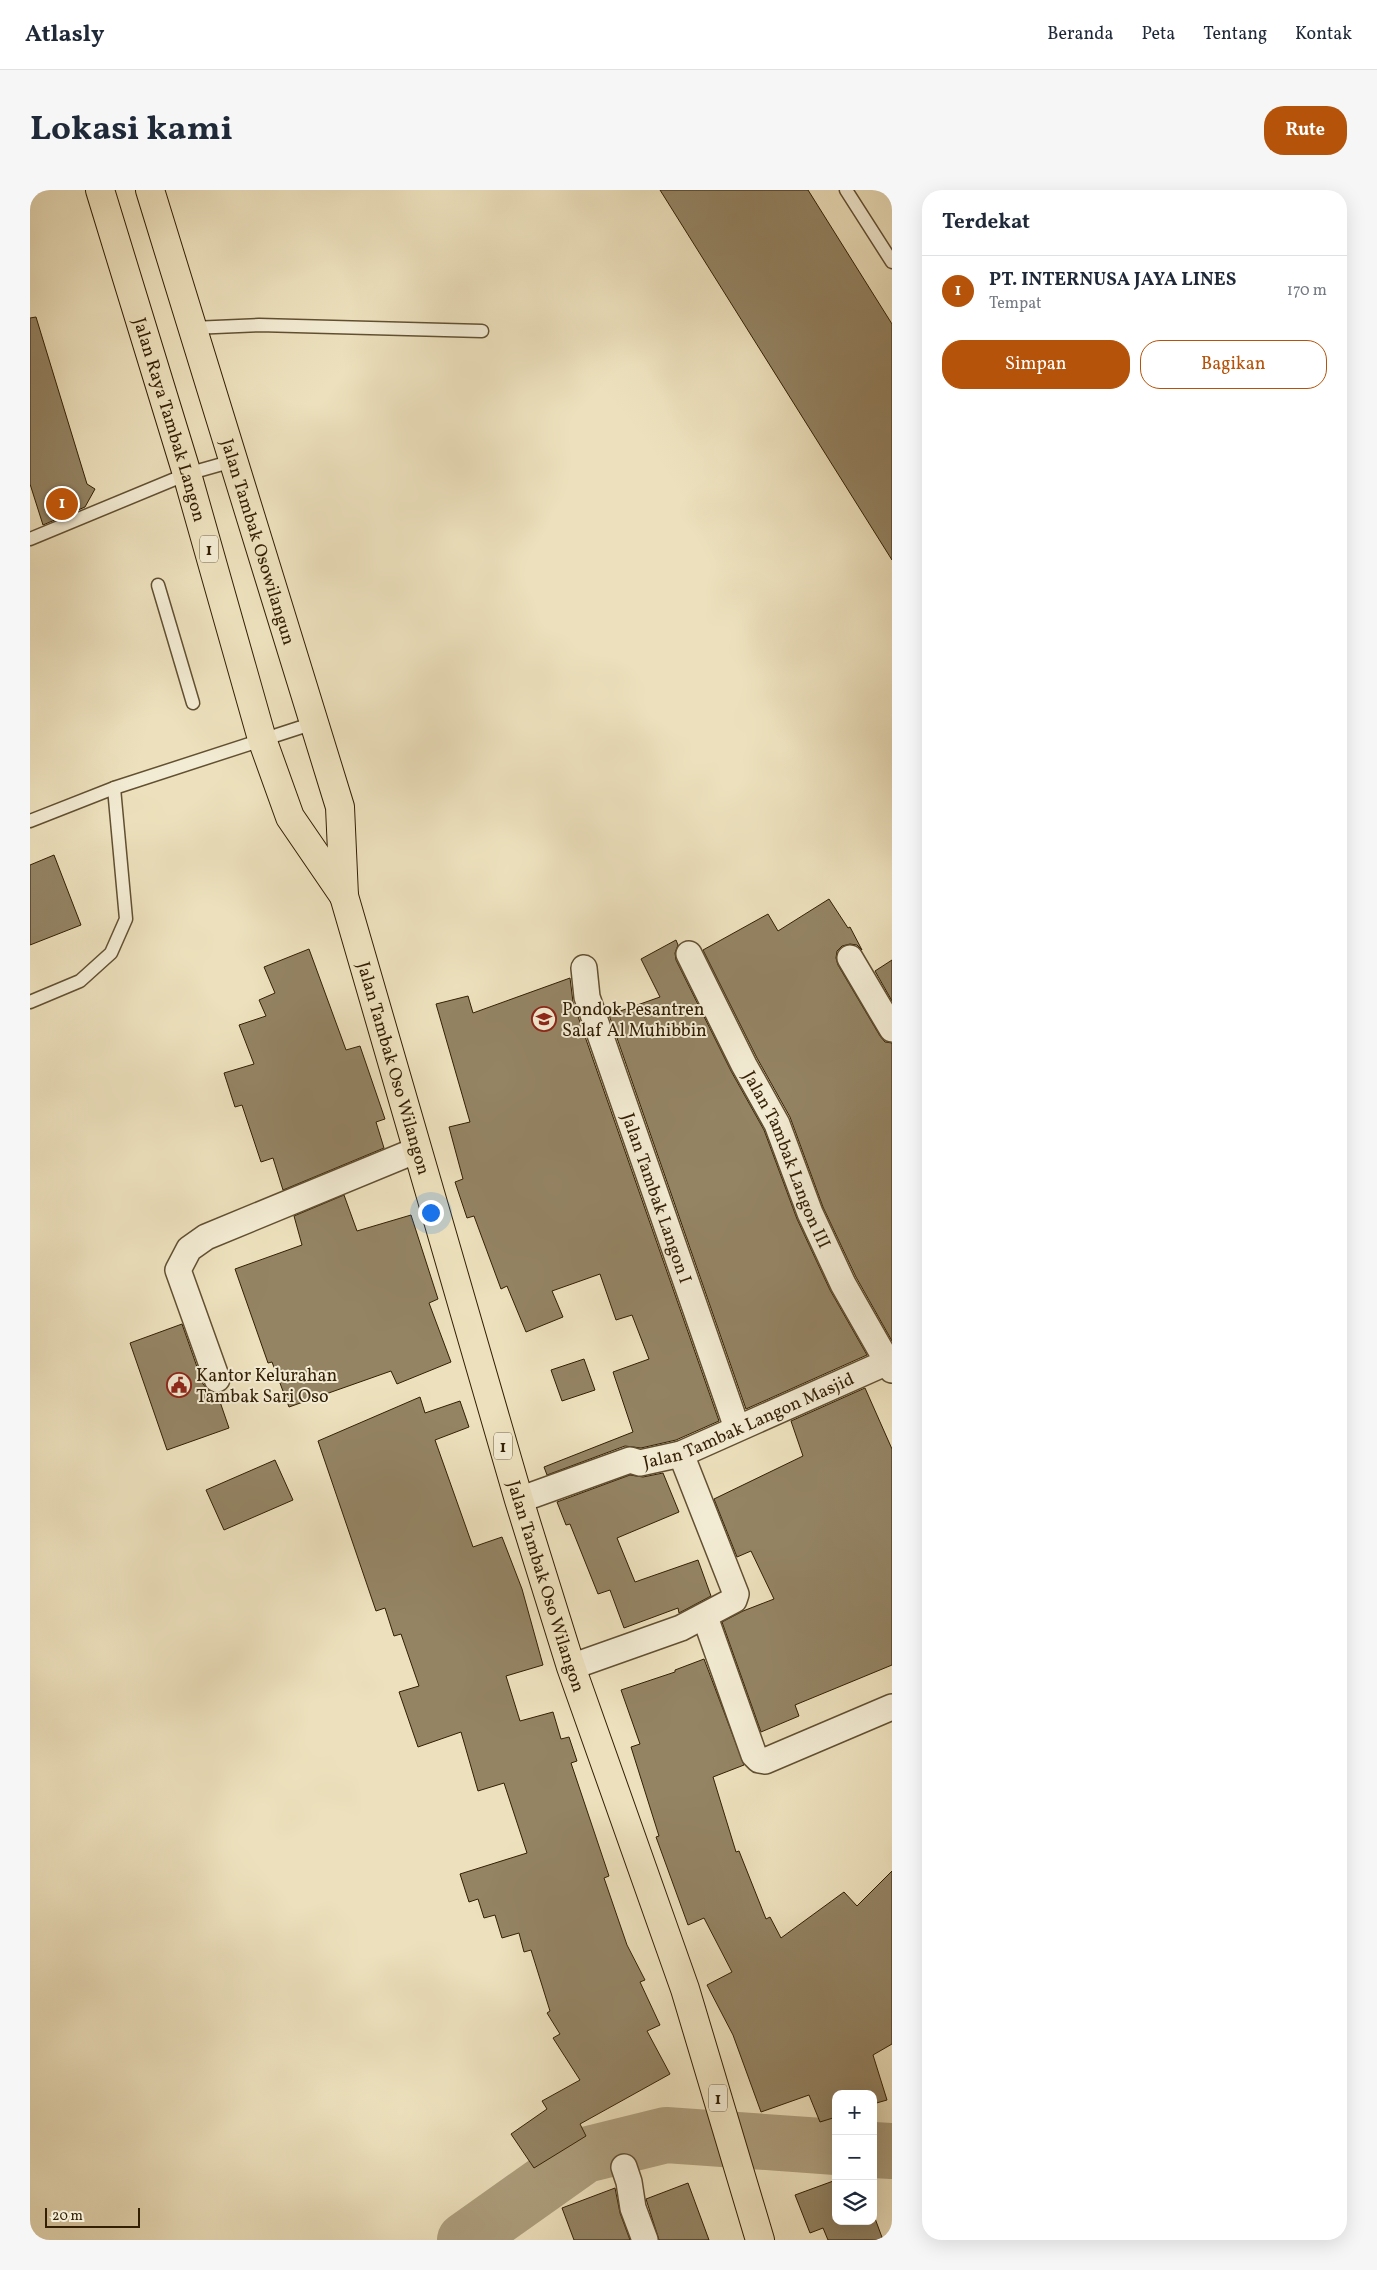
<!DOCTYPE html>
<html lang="id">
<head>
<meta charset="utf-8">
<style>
  body { margin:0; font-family:Vollkorn,serif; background:#f6f6f7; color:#1f2937 }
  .controls { position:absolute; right:15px; bottom:15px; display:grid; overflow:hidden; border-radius:10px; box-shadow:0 5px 20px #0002 }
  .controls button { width:45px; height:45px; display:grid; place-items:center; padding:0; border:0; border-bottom:1px solid #e0e1e3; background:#fff; color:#1f2937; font:25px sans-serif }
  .scale { position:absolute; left:15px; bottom:12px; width:95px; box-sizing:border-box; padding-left:5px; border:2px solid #331f04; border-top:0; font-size:14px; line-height:18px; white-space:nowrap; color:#331f04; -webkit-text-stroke:4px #f3ecd4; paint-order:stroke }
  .you { position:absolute; left:400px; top:1022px; width:18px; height:18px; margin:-12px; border:4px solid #fff; border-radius:50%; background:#1a73e8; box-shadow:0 0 0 8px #1a73e833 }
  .badge { display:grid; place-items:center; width:32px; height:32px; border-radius:50%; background:#b45309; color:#fff; font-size:16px; font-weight:700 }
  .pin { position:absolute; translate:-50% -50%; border:2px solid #fff; box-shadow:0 1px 5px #0006 }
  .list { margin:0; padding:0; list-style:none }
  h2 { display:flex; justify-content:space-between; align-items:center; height:65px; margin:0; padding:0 20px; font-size:21px }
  h2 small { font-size:16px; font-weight:400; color:#747a83 }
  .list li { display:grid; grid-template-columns:32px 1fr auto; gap:15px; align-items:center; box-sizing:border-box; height:70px; padding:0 20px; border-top:1px solid #e0e1e3 }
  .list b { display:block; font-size:19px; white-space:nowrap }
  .list p { margin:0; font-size:16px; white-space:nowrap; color:#747a83 }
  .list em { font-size:16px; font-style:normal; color:#747a83 }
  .actions { display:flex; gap:10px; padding:15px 20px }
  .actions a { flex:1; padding:11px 0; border:1px solid #b45309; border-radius:20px; text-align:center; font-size:18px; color:#b45309 }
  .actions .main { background:#b45309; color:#fff }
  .icon { flex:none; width:28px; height:28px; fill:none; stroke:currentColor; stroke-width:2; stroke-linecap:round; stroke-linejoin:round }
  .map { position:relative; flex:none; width:862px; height:2050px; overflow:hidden; border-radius:20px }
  header { display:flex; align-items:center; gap:30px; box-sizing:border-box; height:70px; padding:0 25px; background:#fff; border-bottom:1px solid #e0e1e3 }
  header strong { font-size:24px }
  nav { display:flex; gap:28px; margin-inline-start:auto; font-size:18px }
  .intro { display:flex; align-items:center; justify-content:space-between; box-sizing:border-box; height:120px; padding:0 30px }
  h1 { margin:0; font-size:35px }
  .button { padding:12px 22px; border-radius:20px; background:#b45309; color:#fff; font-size:18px; font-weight:700 }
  main { display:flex; gap:30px; padding:0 30px }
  aside { flex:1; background:#fff; border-radius:20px; box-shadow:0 5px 20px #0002 }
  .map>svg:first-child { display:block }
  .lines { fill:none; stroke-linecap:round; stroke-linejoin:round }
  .river { stroke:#ae9f7e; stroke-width:56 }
  .building { fill:#948464; stroke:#331f04 }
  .service-casing { stroke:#625032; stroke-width:15 }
  .minor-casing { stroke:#625032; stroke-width:28 }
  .trunk-casing { stroke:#331f04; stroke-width:30 }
  .service { stroke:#f3ecd4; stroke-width:12 }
  .minor { stroke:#f3ecd4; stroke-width:25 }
  .trunk { stroke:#ede1bd; stroke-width:28 }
  .labels { text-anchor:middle; stroke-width:4; stroke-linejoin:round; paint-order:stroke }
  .shield { fill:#f3ecd4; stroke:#6d5c42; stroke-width:1 }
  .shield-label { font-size:16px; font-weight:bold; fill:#331f04 }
  .street-label { font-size:18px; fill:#331f04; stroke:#f3ecd4 }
  .poi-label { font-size:18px; fill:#331f04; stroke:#f3ecd4; text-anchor:start }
</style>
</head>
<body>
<header>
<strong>Atlasly</strong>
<nav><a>Beranda</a><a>Peta</a><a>Tentang</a><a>Kontak</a></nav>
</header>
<div class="intro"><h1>Lokasi kami</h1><a class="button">Rute</a></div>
<main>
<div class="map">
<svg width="862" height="2050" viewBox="0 0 862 2050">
  <rect width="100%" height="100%" fill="#ede1bd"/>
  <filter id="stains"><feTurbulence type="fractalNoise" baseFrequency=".004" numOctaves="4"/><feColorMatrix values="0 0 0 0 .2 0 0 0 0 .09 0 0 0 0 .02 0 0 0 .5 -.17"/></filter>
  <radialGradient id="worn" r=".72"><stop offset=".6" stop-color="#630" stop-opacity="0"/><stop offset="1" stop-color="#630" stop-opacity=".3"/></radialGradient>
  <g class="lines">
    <g class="river">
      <polyline points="843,1960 862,1961"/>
      <polyline points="435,2050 555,1965 636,1945 806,1957"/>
    </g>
  </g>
  <g class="building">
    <polygon points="630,0 778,0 862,134 862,370"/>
    <polygon points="6,127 57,294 65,299 55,317 13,335 0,294 0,128"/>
    <polygon points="24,665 51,735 0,755 0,675"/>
    <polygon points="799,709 818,738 820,737 832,760 827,755 820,754 812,756 807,761 806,768 808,775 850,846 855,852 862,853 862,1151 826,1087 793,1017 760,927 727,868 673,760 738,724 748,741"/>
    <polygon points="646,750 648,755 645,763 646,770 701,881 734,940 767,1029 800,1100 837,1165 716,1219 579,825 630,807 611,769"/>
    <polygon points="279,759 316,860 330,856 355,929 346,932 354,958 253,1000 243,968 231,972 212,915 205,917 194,883 224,874 209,835 236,826 229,810 245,803 234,777"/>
    <polygon points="862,770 862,811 845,781"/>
    <polygon points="540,788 543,812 689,1231 646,1250 611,1258 595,1256 517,1285 514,1277 603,1242 583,1182 619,1169 602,1125 586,1130 570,1084 522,1101 533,1127 496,1142 477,1096 471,1099 444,1026 437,1028 425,992 433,989 419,937 440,932 406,814 438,806 443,823"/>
    <polygon points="314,1005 327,1041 381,1025 408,1109 399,1113 421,1172 367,1194 361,1181 259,1217 242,1172 238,1173 205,1079 272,1055 264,1026"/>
    <polygon points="152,1134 173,1194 178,1200 187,1203 199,1238 137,1260 100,1153"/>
    <polygon points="554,1169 565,1200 532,1211 521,1180"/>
    <polygon points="835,1198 862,1259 862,1475 765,1515 769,1526 731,1542 692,1432 713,1421 744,1409 721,1361 707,1367 684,1309 773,1266 761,1231"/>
    <polygon points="390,1207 395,1223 430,1211 439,1237 405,1250 443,1357 472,1347 492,1399 513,1475 476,1486 490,1531 523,1522 531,1549 539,1547 547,1571 541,1573 579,1686 574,1688 597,1755 615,1790 610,1792 630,1835 617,1841 640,1884 550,1934 556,1946 504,1978 481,1944 517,1919 512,1911 550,1890 523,1848 530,1844 517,1823 520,1821 501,1760 494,1762 489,1743 472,1748 465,1725 454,1728 448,1709 439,1712 430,1684 497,1663 474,1593 448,1601 431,1542 388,1557 369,1502 389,1496 371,1444 364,1446 355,1418 346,1421 288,1251"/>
    <polygon points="245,1270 263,1310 194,1340 176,1300"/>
    <polygon points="633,1283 649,1322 587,1348 605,1392 668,1370 681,1406 649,1423 648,1418 594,1438 580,1400 568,1404 540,1334 536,1335 527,1312 600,1285 613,1287"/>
    <polygon points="674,1469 714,1575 683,1587 706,1662 709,1661 736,1729 740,1727 751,1748 814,1702 827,1716 862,1681 862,1854 843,1865 857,1910 843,1914 843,1904 806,1904 806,1927 790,1932 779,1905 731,1922 703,1845 677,1795 702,1782 674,1728 658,1735 626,1647 629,1646 601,1557 610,1554 591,1500 645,1482 645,1480"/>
    <polygon points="806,1990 806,2031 843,2031 843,2023 853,2050 798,2050 793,2038 780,2043 765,2005"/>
    <polygon points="658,1993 679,2050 629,2050 616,2009"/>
    <polygon points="585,1998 590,2023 600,2050 544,2050 532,2018"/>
  </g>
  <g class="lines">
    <defs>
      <g id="service">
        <polyline points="816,0 862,72"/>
        <polyline points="162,138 229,135 452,141"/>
        <polyline points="0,349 157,284 203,271"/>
        <polyline points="128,395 163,513"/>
        <polyline points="84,598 284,533"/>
        <polyline points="0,631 84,598 96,729 81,763 50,791 0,812"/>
      </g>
      <g id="minor">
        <path id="s1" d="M659 764 714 875 747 934 780 1023 813 1094 862 1180"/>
        <polyline points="820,768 862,839"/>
        <path id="s2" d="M554 778 557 807 707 1238"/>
        <polyline points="187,1189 148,1080 159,1059 176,1047 387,960"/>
        <path id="s3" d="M489 1310 600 1270 610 1273 651 1264 862 1170"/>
        <polyline points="675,1427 724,1565 729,1570 735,1571 862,1517"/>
        <polyline points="541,1477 651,1438 704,1410 706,1404 651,1264"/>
        <polyline points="594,1977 599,1992 603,2018 615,2050"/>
      </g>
      <g id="trunk">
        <path id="s4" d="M70 0 157 284 232 549 260 627 314 706"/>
        <path id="s5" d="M120 0 310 617 314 706 489 1310 541 1477 655 1799 730 2050"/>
      </g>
    </defs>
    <use href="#service" class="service-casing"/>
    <use href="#minor" class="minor-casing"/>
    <use href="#trunk" class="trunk-casing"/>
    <use href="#service" class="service"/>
    <use href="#minor" class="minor"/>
    <use href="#trunk" class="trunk"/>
  </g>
  <defs>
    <symbol id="school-ring" viewBox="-11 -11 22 22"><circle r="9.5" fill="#f3ecd4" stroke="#8f2418" stroke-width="1.5"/><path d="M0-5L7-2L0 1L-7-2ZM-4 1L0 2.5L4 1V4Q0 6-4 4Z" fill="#8f2418"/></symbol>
    <symbol id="civic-ring" viewBox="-11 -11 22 22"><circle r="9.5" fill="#f3ecd4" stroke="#8f2418" stroke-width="1.5"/><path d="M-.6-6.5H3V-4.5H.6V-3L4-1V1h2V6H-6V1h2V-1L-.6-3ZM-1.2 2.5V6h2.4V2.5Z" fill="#8f2418"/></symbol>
  </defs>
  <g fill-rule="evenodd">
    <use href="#school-ring" x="500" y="815" width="28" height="28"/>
    <use href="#civic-ring" x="135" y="1181" width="28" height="28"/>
  </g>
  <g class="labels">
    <g class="shield">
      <rect x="170" y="345.5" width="18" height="27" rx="4"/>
      <rect x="464" y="1242.5" width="18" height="27" rx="4"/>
      <rect x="679" y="1894.5" width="18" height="27" rx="4"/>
    </g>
    <g class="shield-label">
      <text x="179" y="365">1</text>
      <text x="473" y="1262">1</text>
      <text x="688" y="1914">1</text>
    </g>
    <g class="street-label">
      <text dy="6" stroke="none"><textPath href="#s4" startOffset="240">Jalan Raya Tambak Langon</textPath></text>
      <text dy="6" stroke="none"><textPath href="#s5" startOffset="368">Jalan Tambak Osowilangun</textPath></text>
      <text dy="6" stroke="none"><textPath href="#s5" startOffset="914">Jalan Tambak Oso Wilangon</textPath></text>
      <text dy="6" stroke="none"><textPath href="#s1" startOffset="228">Jalan Tambak Langon III</textPath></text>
      <text dy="6" stroke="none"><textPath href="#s2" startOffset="242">Jalan Tambak Langon I</textPath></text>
      <text dy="6" stroke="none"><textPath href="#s3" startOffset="245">Jalan Tambak Langon Masjid</textPath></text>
      <text dy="6" stroke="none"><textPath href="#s5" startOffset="1454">Jalan Tambak Oso Wilangon</textPath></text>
    </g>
    <g class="poi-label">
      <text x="532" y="825">Pondok Pesantren<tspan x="532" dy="21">Salaf Al Muhibbin</tspan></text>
      <text x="166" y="1191">Kantor Kelurahan<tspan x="166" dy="21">Tambak Sari Oso</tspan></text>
    </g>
  </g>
  <rect width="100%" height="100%" filter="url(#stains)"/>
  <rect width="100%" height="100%" fill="url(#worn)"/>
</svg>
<div class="controls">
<button>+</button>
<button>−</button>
<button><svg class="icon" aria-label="layers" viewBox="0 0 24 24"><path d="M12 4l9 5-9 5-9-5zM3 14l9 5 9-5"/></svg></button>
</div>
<div class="scale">20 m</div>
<div class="you"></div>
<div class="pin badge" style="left:32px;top:314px">1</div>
</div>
<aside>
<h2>Terdekat<small></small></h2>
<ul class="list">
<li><span class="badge">1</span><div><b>PT. INTERNUSA JAYA LINES</b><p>Tempat</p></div><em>170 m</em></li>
</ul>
<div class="actions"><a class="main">Simpan</a><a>Bagikan</a></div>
</aside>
</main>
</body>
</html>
